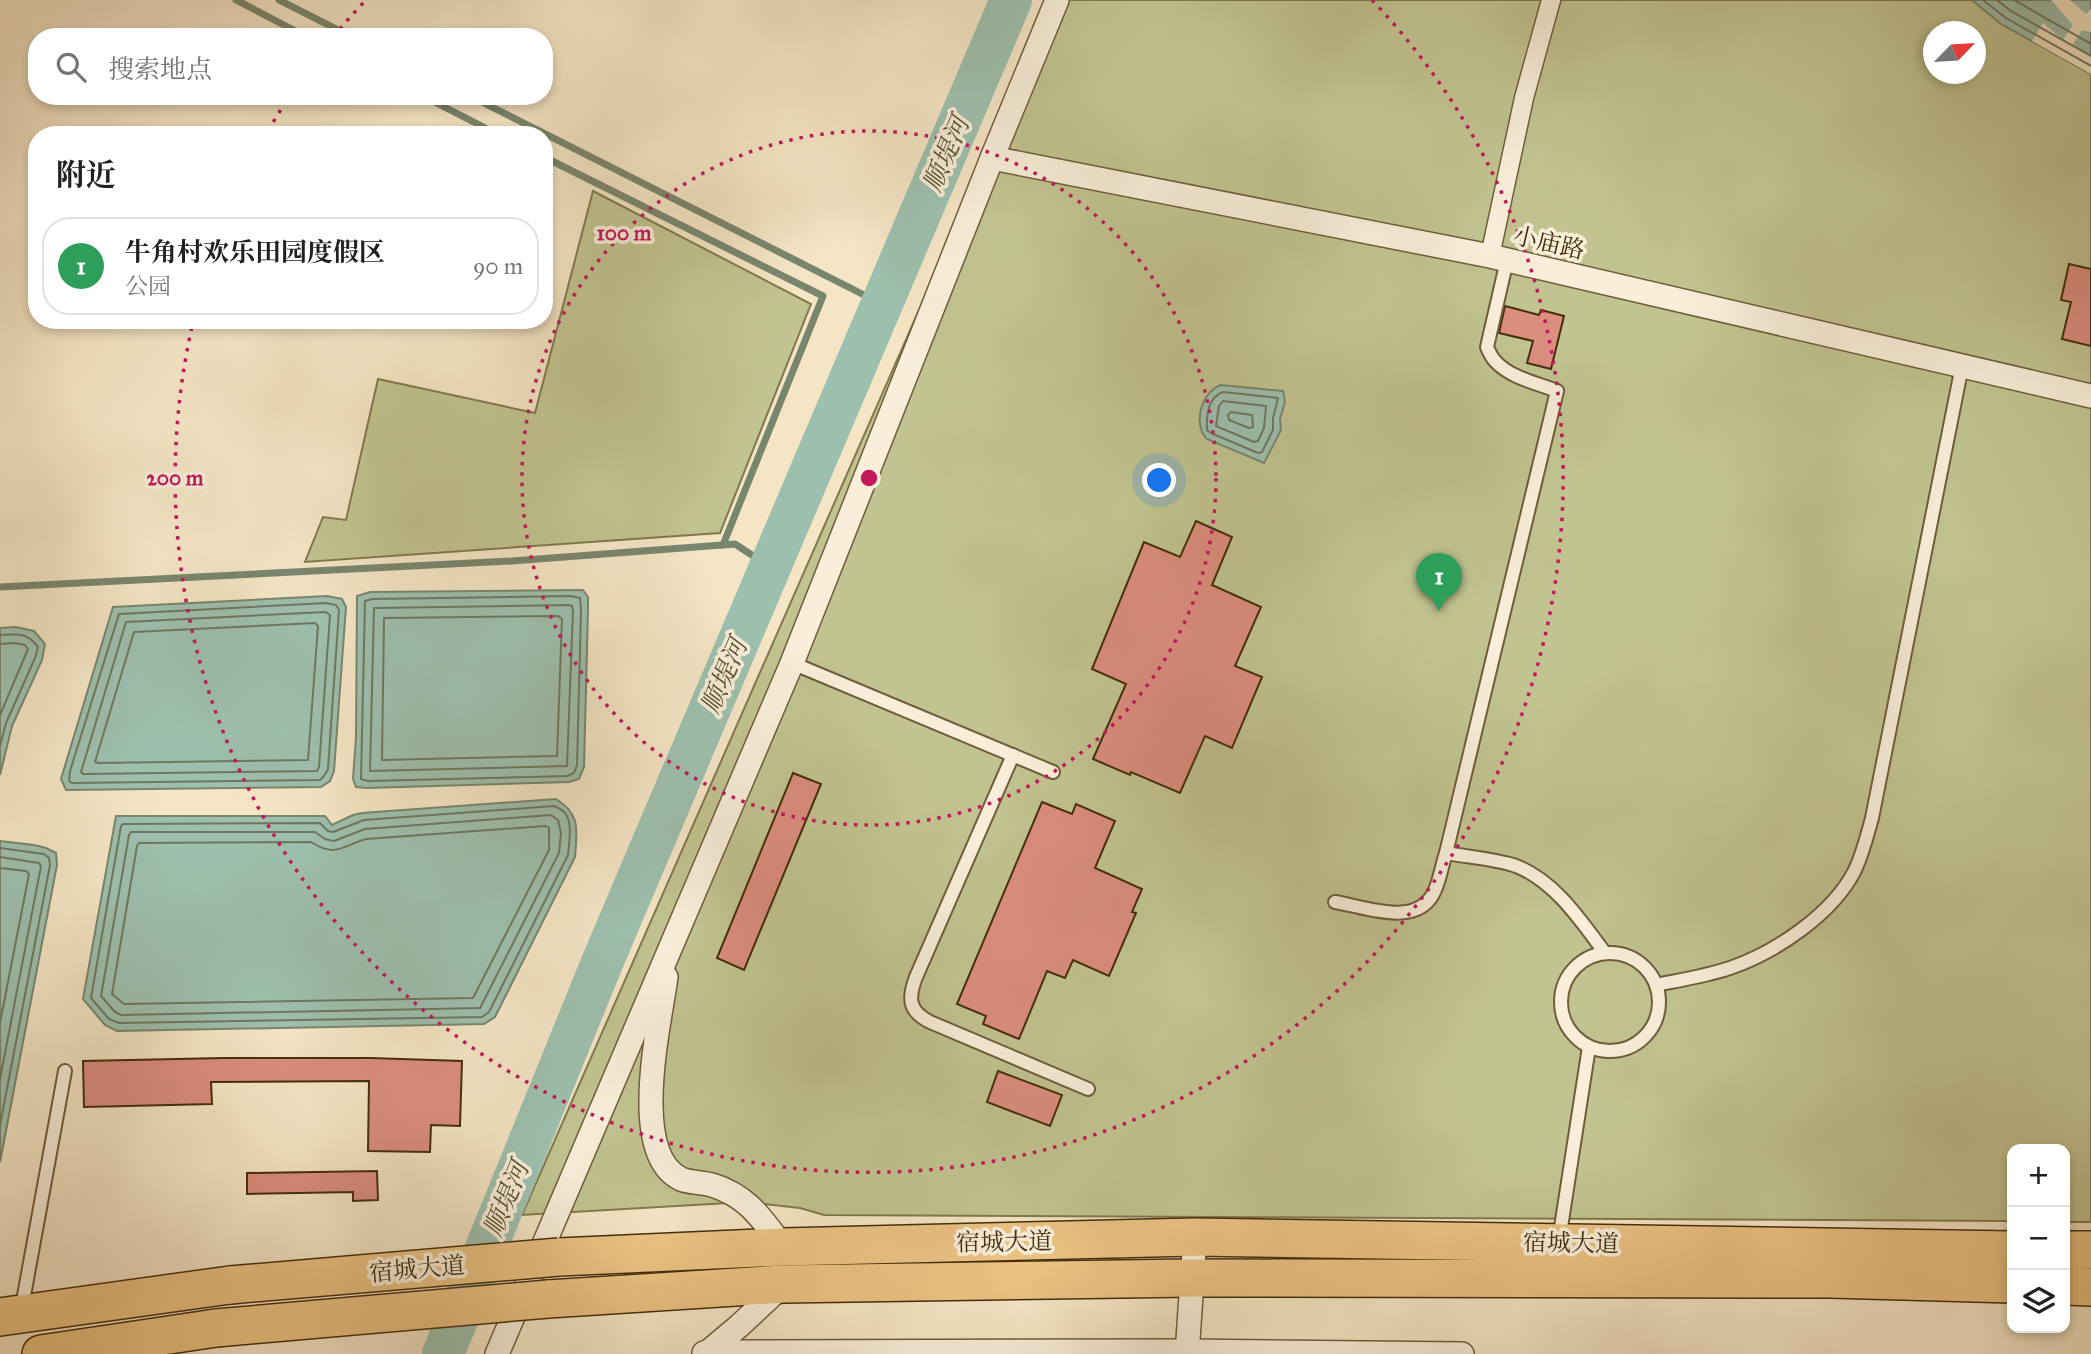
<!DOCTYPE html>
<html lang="zh">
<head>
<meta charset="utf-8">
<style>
  body { margin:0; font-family:"IM FELL Great Primer","Noto Serif SC",serif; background:#f6f6f6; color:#202124 }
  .controls { position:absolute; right:21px; bottom:21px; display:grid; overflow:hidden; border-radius:14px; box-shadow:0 4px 10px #0003 }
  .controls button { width:63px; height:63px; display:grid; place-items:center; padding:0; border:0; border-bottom:2px solid #e0e0e0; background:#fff; color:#202124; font:35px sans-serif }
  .compass { position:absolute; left:1923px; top:21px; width:63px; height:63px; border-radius:50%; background:#fff; box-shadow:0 4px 10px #0003; rotate:65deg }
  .you { position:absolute; left:1160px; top:481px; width:24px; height:24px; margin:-18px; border:5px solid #fff; border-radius:50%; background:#1a73e8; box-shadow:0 0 0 10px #1a73e833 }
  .badge { display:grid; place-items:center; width:46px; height:46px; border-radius:50%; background:#0f766e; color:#fff; font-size:23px; font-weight:700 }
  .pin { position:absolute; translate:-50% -58px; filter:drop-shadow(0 2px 4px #0008) }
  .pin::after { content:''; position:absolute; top:37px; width:24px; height:21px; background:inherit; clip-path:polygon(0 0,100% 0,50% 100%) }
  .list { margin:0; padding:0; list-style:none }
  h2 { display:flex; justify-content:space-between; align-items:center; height:91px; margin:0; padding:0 28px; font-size:30px }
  h2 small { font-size:23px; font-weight:400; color:#757577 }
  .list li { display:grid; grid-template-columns:46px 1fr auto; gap:21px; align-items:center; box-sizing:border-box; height:98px; margin:0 14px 14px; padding:0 14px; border:2px solid #e0e0e0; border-radius:28px }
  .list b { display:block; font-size:26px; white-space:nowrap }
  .list p { margin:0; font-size:23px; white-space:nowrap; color:#757577 }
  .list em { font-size:23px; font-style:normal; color:#757577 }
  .icon { flex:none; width:38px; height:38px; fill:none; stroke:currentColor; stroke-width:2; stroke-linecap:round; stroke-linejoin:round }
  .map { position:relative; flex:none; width:2091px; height:1354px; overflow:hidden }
  .search { position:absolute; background:#fff; box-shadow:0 4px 10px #0003; left:28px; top:28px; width:525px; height:77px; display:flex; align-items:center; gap:18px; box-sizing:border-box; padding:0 24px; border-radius:28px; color:#757577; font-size:26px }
  .panel { position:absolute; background:#fff; box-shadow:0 4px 10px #0003; left:28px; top:126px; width:525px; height:203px; border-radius:28px }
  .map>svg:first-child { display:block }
  .green { fill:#c1c390; stroke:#82784e; stroke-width:2; fill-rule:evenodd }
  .water { fill:#9dc0ae; stroke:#79866e; stroke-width:2 }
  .pier { fill:#f4e5c5 }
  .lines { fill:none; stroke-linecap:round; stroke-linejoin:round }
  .shore { stroke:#70775e; stroke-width:2 }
  .stream { stroke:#79866e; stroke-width:7 }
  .river { stroke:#9dc0ae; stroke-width:42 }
  .building { fill:#db8d7f; stroke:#442e0d; stroke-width:2 }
  .service-casing { stroke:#705c3b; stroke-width:16 }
  .pedestrian-casing { stroke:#705c3b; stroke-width:21 }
  .minor-casing { stroke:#705c3b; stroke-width:26 }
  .primary-casing { stroke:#442e0d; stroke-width:40 }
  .service { stroke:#f8eed9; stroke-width:12 }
  .pedestrian { stroke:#f8eed9; stroke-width:18 }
  .minor { stroke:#f8eed9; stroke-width:23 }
  .primary { stroke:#eac282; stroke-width:37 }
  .primary-bridge-casing { stroke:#442e0d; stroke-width:40; stroke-linecap:butt }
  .primary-bridge { stroke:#eac282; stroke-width:37 }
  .ring { fill:none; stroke:#c2185b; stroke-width:3.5; stroke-dasharray:3.5 7 }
  .labels { text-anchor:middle; stroke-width:7; stroke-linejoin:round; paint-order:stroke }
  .street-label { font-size:24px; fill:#442e0d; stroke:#f8eed9 }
  .water-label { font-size:26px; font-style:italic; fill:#5a5235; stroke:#f8eed9 }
  .centre { fill:#c2185b; stroke:#f8eed9; stroke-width:3.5 }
  .ring-label { font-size:21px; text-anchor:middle; font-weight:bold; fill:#c2185b; stroke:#f8eed9; stroke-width:7; stroke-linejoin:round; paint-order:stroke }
</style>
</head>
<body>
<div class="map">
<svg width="2091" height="1354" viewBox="0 0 2091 1354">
  <rect width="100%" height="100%" fill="#f4e5c5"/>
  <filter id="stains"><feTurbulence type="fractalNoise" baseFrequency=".00286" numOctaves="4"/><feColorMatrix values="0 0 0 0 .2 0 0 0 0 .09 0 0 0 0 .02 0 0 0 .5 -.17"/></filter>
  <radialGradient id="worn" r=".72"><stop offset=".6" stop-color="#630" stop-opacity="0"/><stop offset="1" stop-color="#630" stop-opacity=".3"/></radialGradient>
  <g class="green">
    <path d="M1055 0H2091V1222H2065V1149H2012V1221L824 1215 800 1208 746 1202 522 1215ZM1934 32H1976V74H1934Z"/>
    <polygon points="593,191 811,304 720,533 305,562 323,517 346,520 378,379 535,413"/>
  </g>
  <g class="water">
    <polygon points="1972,0 2091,0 2091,74 2001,24"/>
    <path d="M1221 385 1283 391 1285 402 1280 419 1281 430 1264 463 1207 439C1192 424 1202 391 1221 385Z"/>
    <polygon points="583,590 588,597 588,610 584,767 579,779 569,782 367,788 356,787 353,779 356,737 357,596 370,592"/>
    <polygon points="327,596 342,599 346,607 334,771 330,781 321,787 66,790 61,779 113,607"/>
    <polygon points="16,627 34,631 45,644 42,660 12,726 0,775 0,628"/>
    <path d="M556 799C581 814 577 831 575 857L495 1017 484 1024 117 1031 105 1025 83 999 116 816H325L332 825 353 815 362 813Z"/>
    <polygon points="0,841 34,845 46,848 56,853 57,865 0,1162"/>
  </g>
  <polygon class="pier" points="2051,0 2070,0 2086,14 2091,9 2091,32 2082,30 2073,44 2091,56 2091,74 2032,41 2043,23 2063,40 2073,25"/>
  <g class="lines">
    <g class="shore">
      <polyline points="1983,0 2006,18 2091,66"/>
      <polyline points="1997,0 2011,11 2091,56"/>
      <polyline points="2014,0 2091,44"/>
      <path d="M1223 392 1278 398 1273 418V430L1262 452 1258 453 1211 433 1207 430C1206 416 1208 397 1223 392Z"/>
      <polygon points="1223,401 1266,406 1264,428 1258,441 1254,442 1216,426 1219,406"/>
      <polygon points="1231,412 1252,415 1253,427 1249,428 1229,420 1228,415"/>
      <polygon points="571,596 580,598 581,610 577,765 574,773 567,776 368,781 361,779 365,601 372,599"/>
      <polygon points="326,603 336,605 339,610 328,769 324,776 320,780 72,783 69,781 70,771 119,614"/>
      <polygon points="569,605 572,606 573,610 567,766 370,771 374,608"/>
      <polygon points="326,612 330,615 319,767 317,771 83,774 81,772 126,622"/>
      <polygon points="558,616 562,619 557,756 382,760 384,618"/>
      <polygon points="315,623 318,626 308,760 98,763 95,762 134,632"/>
      <path d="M0 635C17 634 27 632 38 647L35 658 6 723 0 746"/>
      <polyline points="0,644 15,643 25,645 28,649 0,715"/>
      <path d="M554 806C556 807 563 810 565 813 573 823 569 843 568 855L489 1012 482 1017 119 1023 109 1019 91 998 121 826 123 824 320 823 328 831 333 832 364 820Z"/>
      <polygon points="551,815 558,820 561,833 559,853 480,1008 121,1015 115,1012 101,996 129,835 131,832 315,832 325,839 334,841 365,829"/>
      <path d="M546 826 549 828V850L473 998 124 1004 112 994 137 846 139 843 311 842C336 858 342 846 366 839Z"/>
      <polyline points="0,848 44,854 49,858 50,865 0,1125"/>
      <polyline points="0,857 39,863 41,866 0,1079"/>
      <polyline points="0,868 26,871 29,874 0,1023"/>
    </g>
    <g class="stream">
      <polyline points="236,0 307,37"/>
      <polyline points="279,0 352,37"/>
      <polyline points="423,96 499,135"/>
      <polyline points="470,96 882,304"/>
      <polyline points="544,157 823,296 723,545"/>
      <polyline points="0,587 512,561 735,544 770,567"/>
    </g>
    <polyline class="river" points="443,1354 604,958 1011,0"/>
  </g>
  <g class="building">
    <polygon points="2069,264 2091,269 2091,346 2062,339 2071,302 2061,300"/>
    <polygon points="1505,306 1539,315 1541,310 1564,316 1551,369 1527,363 1533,341 1499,333"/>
    <polygon points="1196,521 1232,537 1212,585 1261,607 1235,666 1262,677 1232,748 1205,736 1180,793 1131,772 1130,775 1093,759 1126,684 1092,669 1144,542 1180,557"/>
    <polygon points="793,773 821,784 744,970 717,958"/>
    <polygon points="1042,802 1072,814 1076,804 1115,821 1095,868 1142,889 1132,912 1136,913 1109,976 1073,960 1065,978 1047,971 1019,1039 983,1024 986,1016 957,1004"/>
    <polygon points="224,1058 370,1058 462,1061 460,1126 431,1125 430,1152 368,1151 369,1081 211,1082 212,1104 84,1107 83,1061"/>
    <polygon points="998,1071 1062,1095 1050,1126 987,1102"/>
    <polygon points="377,1171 378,1200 353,1201 353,1192 247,1194 247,1173"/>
  </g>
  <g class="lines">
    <defs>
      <g id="service">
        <polyline points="792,663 1053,772"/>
        <path d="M1013 755 916 977C908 998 908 1011 930 1022L1088 1089"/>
        <path d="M1446 853C1468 857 1496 859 1516 866 1555 881 1581 921 1605 953"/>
        <path d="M1335 902C1366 907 1419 929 1435 890 1440 879 1442 865 1446 853L1557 391C1537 383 1511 378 1496 362 1492 358 1489 352 1487 347L1507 260"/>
        <circle cx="1610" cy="1002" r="49"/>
        <path d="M1656 985C1681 980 1706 976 1730 968 1776 952 1833 914 1855 870 1863 853 1867 836 1872 818L1962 366"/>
        <polyline points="1559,1240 1589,1047"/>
        <polyline points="21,1312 65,1071"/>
      </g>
      <polyline id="pedestrian" points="1490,256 1524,98 1551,0"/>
      <g id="minor">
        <polyline points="992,158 1490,256 2091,396"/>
        <path d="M666 977C660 1023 628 1154 681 1179 690 1183 703 1182 712 1185 748 1196 762 1219 783 1247"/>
        <polyline points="708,1352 1187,1351 1462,1354"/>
        <polyline points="704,1353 708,1352 739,1326 784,1284"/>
        <polyline points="497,1354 792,663 992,158 1057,0"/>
        <polyline points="1187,1354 1195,1237"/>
      </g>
      <g id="primary">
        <polyline points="2065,1250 2091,1250"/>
        <polyline points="559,1257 783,1247 1195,1237 2012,1250"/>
        <polyline points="2065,1286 2091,1287"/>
        <polyline points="548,1299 784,1284 1192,1278 1830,1279 2012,1284"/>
        <polyline points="0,1317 230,1285"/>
        <polyline points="41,1354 216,1328"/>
      </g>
    </defs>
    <use href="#service" class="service-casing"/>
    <use href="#pedestrian" class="pedestrian-casing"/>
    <use href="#minor" class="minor-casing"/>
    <use href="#primary" class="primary-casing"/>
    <use href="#service" class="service"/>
    <use href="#pedestrian" class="pedestrian"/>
    <use href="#minor" class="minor"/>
    <use href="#primary" class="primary"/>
    <defs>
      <g id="primary-bridge">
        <polyline points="230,1285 559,1257"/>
        <polyline points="216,1328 548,1299"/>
      </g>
    </defs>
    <use href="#primary-bridge" class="primary-bridge-casing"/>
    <use href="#primary-bridge" class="primary-bridge"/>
  </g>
  <g class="ring">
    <circle cx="869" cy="478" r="347"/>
    <path d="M268 131A694 694 0 0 1 287 100M333 37A694 694 0 0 1 366 0M1372 0A694 694 0 1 1 193 322"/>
  </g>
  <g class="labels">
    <g class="street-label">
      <text transform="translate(1549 243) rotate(13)" y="8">小庙路</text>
      <text transform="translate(1004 1242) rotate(-1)" y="8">宿城大道</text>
      <text transform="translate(1571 1243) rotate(1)" y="8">宿城大道</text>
      <text transform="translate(417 1269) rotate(-5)" y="8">宿城大道</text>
    </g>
    <g class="water-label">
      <text transform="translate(946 154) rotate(-67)" y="9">顺堤河</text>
      <text transform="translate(724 676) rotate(-67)" y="9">顺堤河</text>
      <text transform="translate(506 1199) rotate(-68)" y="9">顺堤河</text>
    </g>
  </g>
  <circle cx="869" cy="478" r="10" class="centre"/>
  <g class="ring-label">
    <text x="624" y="240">100 m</text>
    <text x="175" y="485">200 m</text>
  </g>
  <rect width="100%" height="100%" filter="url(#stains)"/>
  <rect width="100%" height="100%" fill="url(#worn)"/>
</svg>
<div class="controls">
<button>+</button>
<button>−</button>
<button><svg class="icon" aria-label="layers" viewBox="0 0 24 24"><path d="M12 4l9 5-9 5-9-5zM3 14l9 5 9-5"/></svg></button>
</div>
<svg class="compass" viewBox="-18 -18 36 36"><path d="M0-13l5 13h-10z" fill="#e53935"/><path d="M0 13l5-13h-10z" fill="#757577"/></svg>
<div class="you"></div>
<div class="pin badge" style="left:1439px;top:611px;background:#2e9e5b">1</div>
<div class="search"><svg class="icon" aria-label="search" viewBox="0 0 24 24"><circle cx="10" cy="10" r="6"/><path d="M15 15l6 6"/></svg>搜索地点</div>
<section class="panel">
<h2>附近<small></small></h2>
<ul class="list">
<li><span class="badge" style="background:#2e9e5b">1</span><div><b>牛角村欢乐田园度假区</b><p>公园</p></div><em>90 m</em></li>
</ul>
</section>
</div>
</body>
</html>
